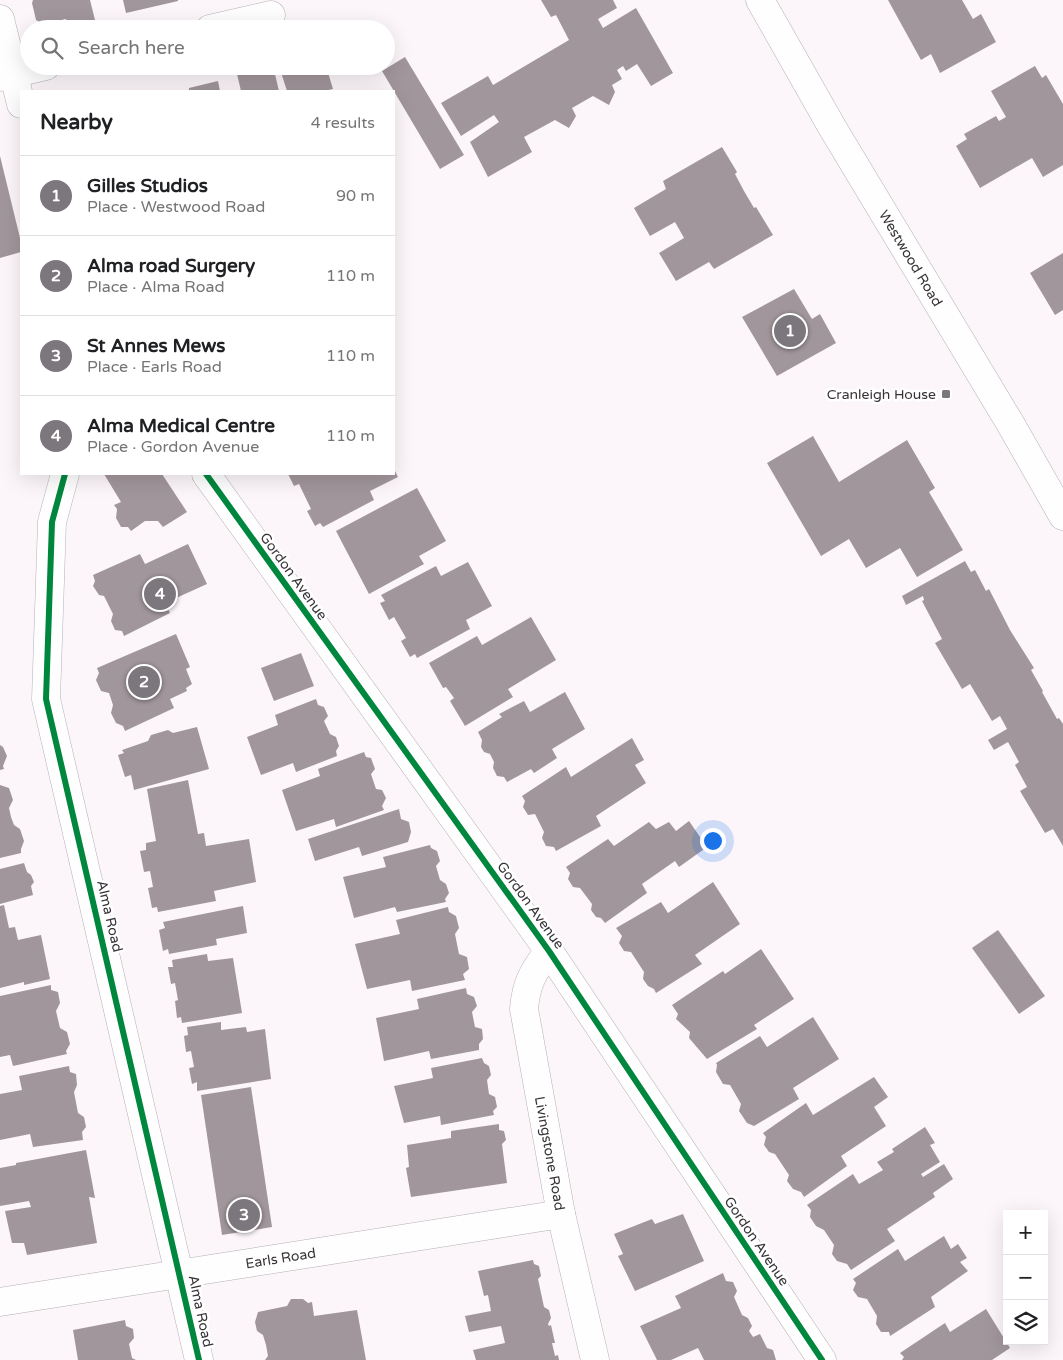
<!DOCTYPE html>
<html lang="en">
<head>
<meta charset="utf-8">
<style>
  body { margin:0; font-family:"Varela Round",sans-serif; background:#f6f6f6; color:#202124 }
  .controls { position:absolute; right:15px; bottom:15px; display:grid; overflow:hidden; border-radius:0px; box-shadow:0 5px 20px #0002 }
  .controls button { width:45px; height:45px; display:grid; place-items:center; padding:0; border:0; border-bottom:1px solid #e0e0e0; background:#fff; color:#202124; font:25px sans-serif }
  .you { position:absolute; left:712px; top:840px; width:18px; height:18px; margin:-12px; border:4px solid #fff; border-radius:50%; background:#1a73e8; box-shadow:0 0 0 8px #1a73e833 }
  .badge { display:grid; place-items:center; width:32px; height:32px; border-radius:50%; background:#7c777c; color:#fff; font-size:16px; font-weight:700 }
  .pin { position:absolute; translate:-50% -50%; border:2px solid #fff; box-shadow:0 1px 5px #0006 }
  .list { margin:0; padding:0; list-style:none }
  h2 { display:flex; justify-content:space-between; align-items:center; height:65px; margin:0; padding:0 20px; font-size:21px }
  h2 small { font-size:16px; font-weight:400; color:#757577 }
  .list li { display:grid; grid-template-columns:32px 1fr auto; gap:15px; align-items:center; box-sizing:border-box; height:80px; padding:0 20px; border-top:1px solid #e0e0e0 }
  .list b { display:block; font-size:19px; white-space:nowrap }
  .list p { margin:0; font-size:16px; white-space:nowrap; color:#757577 }
  .list em { font-size:16px; font-style:normal; color:#757577 }
  .icon { flex:none; width:28px; height:28px; fill:none; stroke:currentColor; stroke-width:2; stroke-linecap:round; stroke-linejoin:round }
  .map { position:relative; flex:none; width:1063px; height:1360px; overflow:hidden }
  .search { position:absolute; background:#fff; box-shadow:0 5px 20px #0002; left:20px; top:20px; width:375px; height:55px; display:flex; align-items:center; gap:12px; box-sizing:border-box; padding:0 18px; border-radius:28px; color:#757577; font-size:19px }
  .panel { position:absolute; background:#fff; box-shadow:0 5px 20px #0002; left:20px; top:90px; width:375px; height:385px; border-radius:0px }
  .map>svg:first-child { display:block }
  .building { fill:#a1969b }
  .lines { fill:none; stroke-linecap:round; stroke-linejoin:round }
  .minor-casing { stroke:#b4b0b4; stroke-width:29 }
  .minor { stroke:#fffefe; stroke-width:28 }
  .cycleway-casing { stroke:#fff; stroke-width:9 }
  .cycleway { stroke:#00873e; stroke-width:6 }
  .poi-dot { fill:#7c777c; stroke:#fff; stroke-width:2 }
  .labels { text-anchor:middle; stroke-width:5; stroke-linejoin:round; paint-order:stroke }
  .street-label { font-size:14px; fill:#373337; stroke:#fff }
  .poi-label { font-size:14px; fill:#373337; stroke:#fff; text-anchor:end }
</style>
</head>
<body>
<div class="map">
<svg width="1063" height="1360" viewBox="0 0 1063 1360">
  <rect width="100%" height="100%" fill="#fcf6fb"/>
  <g class="building">
    <polygon points="33,0 90,0 96,24 68,29 66,19 43,24 36,20 32,3"/>
    <polygon points="123,0 178,0 178,1 126,13"/>
    <polygon points="541,0 613,0 617,8 598,19 603,28 636,8 673,73 651,86 637,64 626,71 623,66 617,70 622,79 612,85 615,92 609,105 593,96 572,108 576,116 569,128 555,120 524,137 532,152 488,177 470,142 499,122 494,115 461,136 441,103 488,76 493,85 569,40 556,15 551,17"/>
    <polygon points="888,0 962,0 973,19 981,14 996,42 940,73 931,54 921,60"/>
    <polygon points="405,57 464,155 440,169 382,71"/>
    <polygon points="237,66 273,66 279,91 241,91 236,70 239,69"/>
    <polygon points="279,66 326,66 333,89 324,91 287,91"/>
    <polygon points="1035,66 1042,78 1046,75 1063,104 1063,165 1043,177 1032,158 980,188 956,146 967,139 964,134 996,116 999,121 1006,117 991,91"/>
    <polygon points="218,81 220,91 189,91 189,88"/>
    <polygon points="722,147 737,172 735,174 744,191 754,208 756,207 773,235 714,269 709,262 676,281 659,253 684,238 675,222 650,236 634,208 666,189 663,181"/>
    <polygon points="0,156 21,242 21,252 0,258"/>
    <polygon points="1063,253 1063,310 1055,315 1030,273"/>
    <polygon points="794,289 812,319 820,314 836,343 777,376 742,317"/>
    <polygon points="813,436 839,482 907,440 935,488 929,492 963,550 917,577 900,548 866,568 849,539 821,556 767,463"/>
    <polygon points="394,469 398,477 370,491 374,500 323,527 320,523 315,526 307,511 311,509 299,484 294,486 288,474 394,474"/>
    <polygon points="104,474 162,474 187,512 163,527 158,521 145,521 131,531 128,527 121,527 116,518 117,509 114,505 121,502"/>
    <polygon points="417,488 446,541 419,556 424,564 369,594 336,531"/>
    <polygon points="188,544 207,584 165,603 170,613 124,636 122,631 115,630 111,621 113,614 104,596 99,595 93,586 95,581 93,575 140,554 145,564"/>
    <polygon points="965,561 971,572 975,570 986,591 989,589 1010,630 1034,668 1031,670 1043,691 1042,692 1057,719 1059,718 1063,724 1063,846 1053,829 1045,833 1020,791 1027,787 1015,765 1019,762 1008,742 994,750 988,740 1007,729 1000,716 992,721 970,684 962,689 935,643 942,639 922,601 924,600 923,596 906,605 902,596"/>
    <polygon points="468,562 492,606 466,620 470,629 417,658 415,654 410,657 401,641 406,638 394,617 389,620 380,603 385,601 381,595 436,566 441,576"/>
    <polygon points="531,617 556,660 508,689 513,697 465,726 450,701 454,698 446,687 443,688 429,663 477,636 482,645"/>
    <polygon points="176,634 190,667 186,669 192,684 186,688 187,691 170,699 174,708 125,731 123,726 116,723 111,713 113,705 109,693 101,691 96,680 99,673 97,668"/>
    <polygon points="301,653 314,686 274,701 261,668"/>
    <polygon points="565,692 585,729 552,749 557,758 534,773 531,769 507,782 504,777 497,776 493,768 494,762 490,754 484,752 481,747 482,740 478,732 502,717 499,714 524,701 530,712"/>
    <polygon points="316,699 318,705 324,707 328,716 324,721 330,734 336,737 339,746 336,751 337,756 296,772 293,763 261,775 247,737 278,725 275,715"/>
    <polygon points="197,727 209,769 134,790 131,775 125,777 118,755 124,753 122,750 148,741 151,735 168,730 173,733"/>
    <polygon points="632,738 644,760 635,765 646,783 596,816 601,826 556,851 554,847 546,846 542,838 544,832 535,814 528,815 523,807 525,801 522,796 566,767 571,777"/>
    <polygon points="0,745 3,747 7,756 3,766 4,769 0,770"/>
    <polygon points="364,752 366,757 371,758 375,769 371,774 376,789 382,790 386,798 382,806 384,810 336,827 334,819 296,831 282,790 320,776 318,769"/>
    <polygon points="188,780 198,834 204,833 206,846 249,839 256,882 214,891 216,901 158,912 157,907 152,908 148,888 153,887 150,871 144,872 140,851 146,850 146,843 156,841 147,789"/>
    <polygon points="0,785 9,788 13,800 9,808 11,817 14,825 20,829 24,841 21,849 21,853 0,858"/>
    <polygon points="399,809 401,819 409,822 411,832 408,842 362,856 359,847 315,861 308,839"/>
    <polygon points="689,821 707,847 679,867 675,861 642,884 647,893 605,923 601,918 596,917 591,910 592,904 580,888 573,887 568,879 570,873 566,867 608,839 614,846 649,822 656,829 669,822 676,831"/>
    <polygon points="430,845 431,848 437,851 440,861 436,866 440,880 446,884 449,893 445,899 446,902 397,912 395,907 354,918 343,877 386,867 383,857"/>
    <polygon points="24,863 27,872 31,875 34,882 31,886 33,895 0,904 0,869"/>
    <polygon points="713,882 740,924 695,955 702,964 656,993 654,989 648,986 643,979 644,972 631,952 624,951 619,943 622,936 616,928 661,902 668,913"/>
    <polygon points="4,905 9,928 15,927 18,940 41,935 50,979 24,985 24,982 0,988 0,906"/>
    <polygon points="243,906 247,933 216,939 217,945 169,954 168,949 163,951 159,930 165,928 163,922"/>
    <polygon points="448,907 449,912 456,916 459,928 455,934 459,954 467,957 469,969 463,974 465,980 412,991 410,980 367,989 355,944 400,934 396,920"/>
    <polygon points="998,930 1045,996 1019,1014 972,948"/>
    <polygon points="761,949 794,999 754,1025 757,1029 707,1059 689,1038 690,1032 676,1019 678,1014 672,1005 723,971 725,974"/>
    <polygon points="207,954 208,961 233,958 242,1013 182,1023 181,1017 177,1018 175,1001 178,1000 175,983 171,984 168,967 173,967 172,960"/>
    <polygon points="51,985 51,990 58,992 60,1003 56,1011 60,1028 67,1032 70,1044 66,1051 67,1054 13,1066 10,1055 0,1057 0,996"/>
    <polygon points="466,988 467,994 474,997 477,1006 472,1012 475,1027 482,1029 483,1039 479,1044 479,1050 431,1059 429,1051 384,1061 376,1018 419,1009 417,999"/>
    <polygon points="813,1017 839,1059 793,1088 799,1099 754,1126 747,1123 739,1111 741,1104 730,1085 723,1084 716,1072 717,1065 716,1063 760,1036 767,1047"/>
    <polygon points="221,1022 221,1030 246,1027 247,1032 265,1029 271,1079 197,1091 197,1082 192,1084 189,1068 194,1067 191,1051 186,1052 184,1036 188,1035 187,1027"/>
    <polygon points="482,1058 484,1063 489,1066 491,1075 487,1080 489,1094 495,1097 497,1107 493,1111 494,1115 441,1125 440,1116 404,1123 394,1086 433,1078 431,1068"/>
    <polygon points="69,1066 70,1072 76,1074 77,1085 74,1092 78,1113 84,1117 86,1127 82,1132 83,1140 33,1147 30,1134 0,1140 0,1094 22,1090 19,1076"/>
    <polygon points="874,1077 888,1097 874,1107 886,1126 841,1156 847,1166 804,1197 801,1192 793,1189 787,1181 789,1175 775,1154 769,1152 764,1145 766,1137 763,1133 806,1103 813,1115"/>
    <polygon points="251,1087 272,1227 222,1235 201,1095"/>
    <polygon points="499,1124 499,1130 504,1131 506,1140 502,1144 507,1183 411,1197 406,1168 409,1167 407,1145 451,1138 451,1131"/>
    <polygon points="925,1127 935,1143 930,1145 940,1162 921,1174 923,1177 944,1164 953,1179 933,1193 935,1197 887,1229 895,1241 851,1270 847,1264 837,1261 832,1254 834,1245 824,1230 816,1226 810,1217 811,1210 807,1205 853,1174 859,1184 883,1170 877,1162 894,1152 892,1149"/>
    <polygon points="86,1150 95,1198 89,1197 97,1243 27,1255 24,1243 12,1243 5,1211 31,1207 29,1201 0,1206 0,1168 16,1165 16,1163"/>
    <polygon points="683,1214 704,1261 635,1291 618,1256 623,1254 614,1234 652,1219 655,1224"/>
    <polygon points="944,1236 951,1249 958,1244 967,1258 960,1262 968,1271 931,1297 935,1307 890,1336 889,1332 881,1332 876,1324 877,1316 867,1299 858,1297 853,1290 856,1283 853,1279 898,1249 905,1261"/>
    <polygon points="533,1260 534,1264 539,1266 541,1276 538,1279 544,1307 549,1310 551,1318 548,1324 549,1326 551,1325 555,1343 552,1343 555,1356 558,1355 559,1360 476,1360 473,1350 505,1343 501,1326 469,1332 465,1316 491,1311 488,1295 484,1296 478,1271"/>
    <polygon points="723,1273 726,1281 733,1282 737,1291 734,1297 742,1315 748,1318 752,1326 749,1331 753,1337 760,1334 767,1348 773,1350 776,1360 704,1360 698,1348 671,1360 657,1360 640,1326 681,1308 675,1296"/>
    <polygon points="291,1299 303,1299 308,1303 312,1302 314,1316 357,1310 366,1360 265,1360 268,1356 266,1345 263,1335 257,1331 255,1322 258,1312 287,1306"/>
    <polygon points="986,1309 1010,1348 992,1360 902,1360 904,1357 900,1353 945,1323 950,1332"/>
    <polygon points="125,1320 126,1326 133,1329 134,1338 129,1344 132,1358 136,1360 78,1360 73,1330"/>
  </g>
  <g class="lines">
    <defs>
      <g id="minor">
        <path id="s1" d="M760 0 832 127 1010 423 1063 516"/>
        <polyline points="0,19 21,104"/>
        <polyline points="210,29 271,15"/>
        <polyline points="0,77 46,66"/>
        <polyline points="65,474 52,522 46,699 199,1360"/>
        <polyline points="206,474 549,951 822,1360"/>
        <path id="s2" d="M549 951C533 971 526 984 524 1009L561 1214 595 1360"/>
        <path id="s3" d="M0 1302 561 1214"/>
      </g>
    </defs>
    <use href="#minor" class="minor-casing"/>
    <use href="#minor" class="minor"/>
    <defs>
      <g id="cycleway">
        <polyline points="65,474 52,522 46,699 199,1360"/>
        <polyline points="206,474 549,951 822,1360"/>
      </g>
    </defs>
    <use href="#cycleway" class="cycleway-casing"/>
    <use href="#cycleway" class="cycleway"/>
  </g>
  <rect class="poi-dot" x="941" y="389" width="10" height="10" rx="2.5"/>
  <g class="labels">
    <g class="street-label">
      <text dy="5" stroke="none"><textPath href="#s1" startOffset="299">Westwood Road</textPath></text>
      <text transform="translate(294 576) rotate(54)" y="5">Gordon Avenue</text>
      <text transform="translate(531 905) rotate(54)" y="5">Gordon Avenue</text>
      <text transform="translate(110 916) rotate(77)" y="5">Alma Road</text>
      <text dy="5" stroke="none"><textPath href="#s2" startOffset="211">Livingstone Road</textPath></text>
      <text transform="translate(757 1241) rotate(56)" y="5">Gordon Avenue</text>
      <text dy="5" stroke="none"><textPath href="#s3" startOffset="284">Earls Road</textPath></text>
      <text transform="translate(201 1311) rotate(78)" y="5">Alma Road</text>
    </g>
    <g class="poi-label">
      <text x="936" y="399">Cranleigh House</text>
    </g>
  </g>
</svg>
<div class="controls">
<button>+</button>
<button>−</button>
<button><svg class="icon" aria-label="layers" viewBox="0 0 24 24"><path d="M12 4l9 5-9 5-9-5zM3 14l9 5 9-5"/></svg></button>
</div>
<div class="you"></div>
<div class="pin badge" style="left:790px;top:331px">1</div>
<div class="pin badge" style="left:144px;top:682px">2</div>
<div class="pin badge" style="left:244px;top:1215px">3</div>
<div class="pin badge" style="left:160px;top:594px">4</div>
<div class="search"><svg class="icon" aria-label="search" viewBox="0 0 24 24"><circle cx="10" cy="10" r="6"/><path d="M15 15l6 6"/></svg>Search here</div>
<section class="panel">
<h2>Nearby<small>4 results</small></h2>
<ul class="list">
<li><span class="badge">1</span><div><b>Gilles Studios</b><p>Place · Westwood Road</p></div><em>90 m</em></li>
<li><span class="badge">2</span><div><b>Alma road Surgery</b><p>Place · Alma Road</p></div><em>110 m</em></li>
<li><span class="badge">3</span><div><b>St Annes Mews</b><p>Place · Earls Road</p></div><em>110 m</em></li>
<li><span class="badge">4</span><div><b>Alma Medical Centre</b><p>Place · Gordon Avenue</p></div><em>110 m</em></li>
</ul>
</section>
</div>
</body>
</html>
